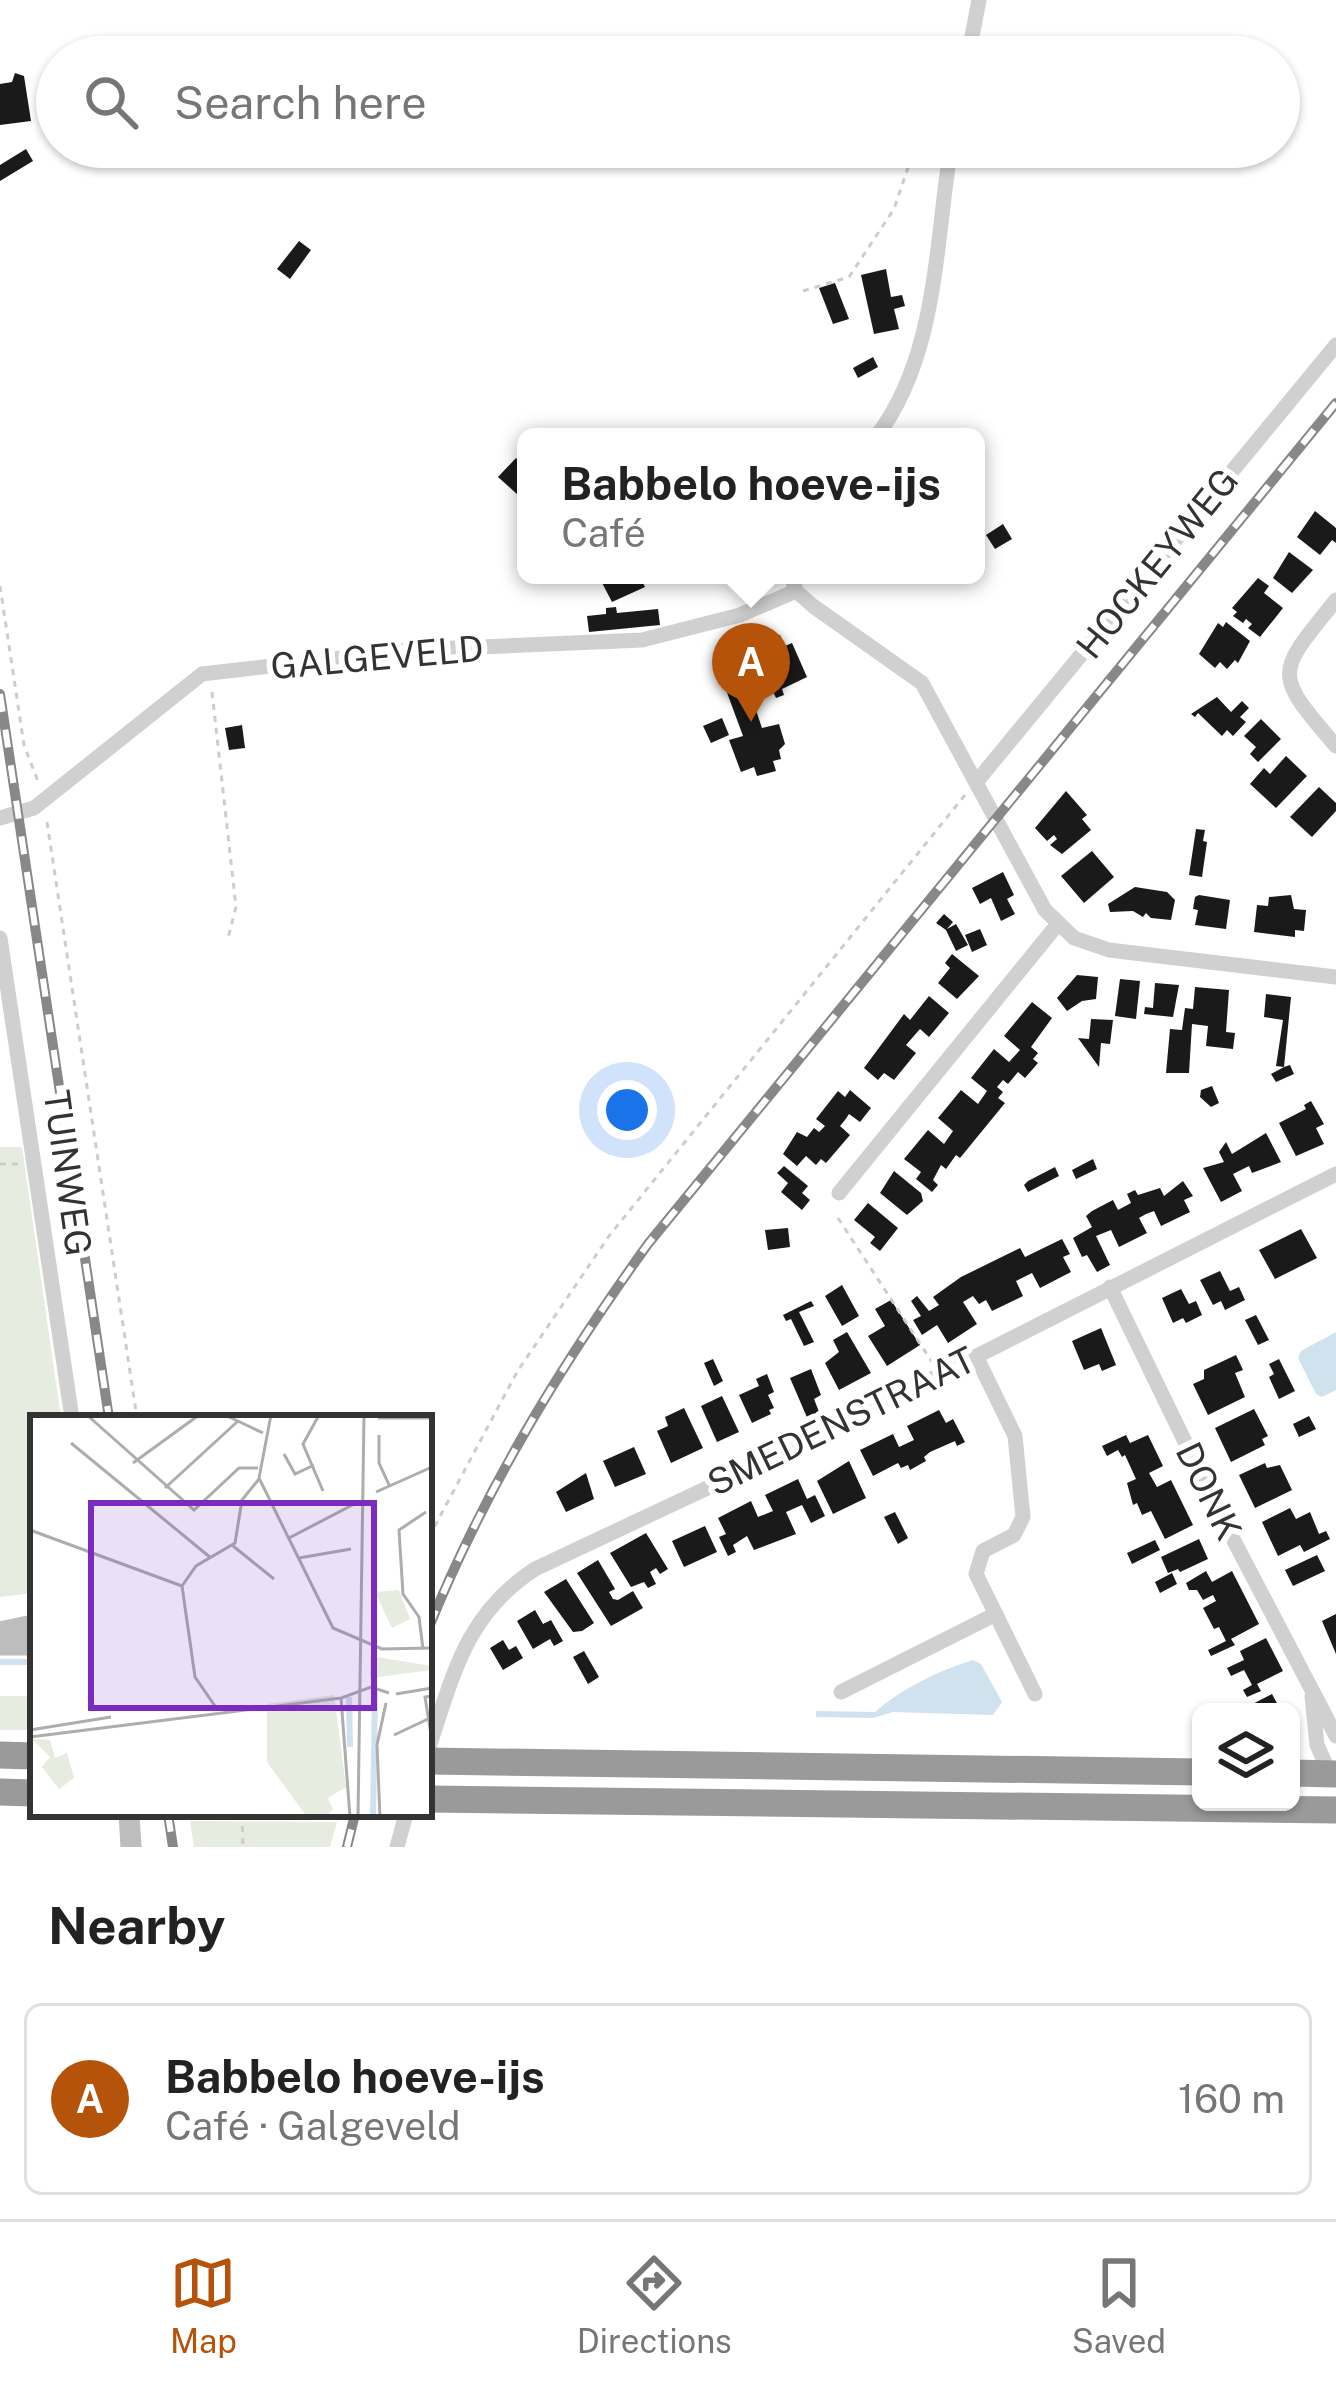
<!DOCTYPE html>
<html lang="en">
<head>
<meta charset="utf-8">
<style>
  body { margin:0; font-family:"Public Sans",sans-serif; background:#f2f2f2; color:#222 }
  .controls { position:absolute; right:36px; bottom:36px; display:grid; overflow:hidden; border-radius:18px; box-shadow:0 3px 9px #0004 }
  .controls button { width:108px; height:108px; display:grid; place-items:center; padding:0; border:0; border-bottom:3px solid #e0e0e0; background:#fff; color:#222; font:60px sans-serif }
  .you { position:absolute; left:627px; top:1110px; width:42px; height:42px; margin:-30px; border:9px solid #fff; border-radius:50%; background:#1a73e8; box-shadow:0 0 0 18px #1a73e833 }
  .badge { display:grid; place-items:center; width:78px; height:78px; border-radius:50%; background:#b45309; color:#fff; font-size:39px; font-weight:700 }
  .pin { position:absolute; translate:-50% -99px; filter:drop-shadow(0 3px 6px #0008) }
  .pin::after { content:''; position:absolute; top:63px; width:42px; height:36px; background:inherit; clip-path:polygon(0 0,100% 0,50% 100%) }
  .popup { position:absolute; left:517px; top:428px; width:468px; height:156px; box-sizing:border-box; display:grid; place-content:center; border-radius:18px; background:#fff; filter:drop-shadow(0 3px 9px #0005); font-size:39px; white-space:nowrap; color:#767676 }
  .popup b { font-size:45px; color:#222 }
  .popup::after { content:''; position:absolute; left:50%; top:100%; margin-left:-24px; border:24px solid transparent; border-top-color:#fff }
  .list { margin:0; padding:0; list-style:none }
  h2 { display:flex; justify-content:space-between; align-items:center; height:156px; margin:0; padding:0 48px; font-size:51px }
  h2 small { font-size:39px; font-weight:400; color:#767676 }
  .list li { display:grid; grid-template-columns:78px 1fr auto; gap:36px; align-items:center; box-sizing:border-box; height:192px; margin:0 24px 24px; padding:0 24px; border:3px solid #e0e0e0; border-radius:18px }
  .list b { display:block; font-size:45px; white-space:nowrap }
  .list p { margin:0; font-size:39px; white-space:nowrap; color:#767676 }
  .list em { font-size:39px; font-style:normal; color:#767676 }
  .icon { flex:none; width:66px; height:66px; fill:none; stroke:currentColor; stroke-width:2; stroke-linecap:round; stroke-linejoin:round }
  .map { position:relative; flex:none; width:1336px; height:1847px; overflow:hidden }
  .search { position:absolute; background:#fff; box-shadow:0 3px 9px #0004; left:36px; right:36px; top:36px; height:132px; display:flex; align-items:center; gap:30px; box-sizing:border-box; padding:0 42px; border-radius:66px; color:#767676; font-size:45px }
  .sheet { height:372px; background:#fff }
  nav { display:flex; justify-content:space-around; align-items:center; box-sizing:border-box; height:168px; border-top:3px solid #e0e0e0; background:#fff; font-size:33px; color:#767676 }
  nav a { display:grid; justify-items:center; gap:6px }
  nav .on { color:#b45309 }
  .map>svg:first-child { display:block }
  .green { fill:#e6ecdf }
  .water { fill:#cfe2ee }
  .lines { fill:none; stroke-linecap:round; stroke-linejoin:round }
  .stream { stroke:#cfe2ee; stroke-width:6 }
  .building { fill:#1a1a1a }
  .path { stroke:#cdcdcd; stroke-width:3; stroke-dasharray:6 6; stroke-linecap:butt }
  .street { stroke:#d0d0d0; stroke-width:15 }
  .secondary { stroke:#bdbdbd; stroke-width:21 }
  .highway { stroke:#9a9a9a; stroke-width:27 }
  .rail-casing { stroke:#888; stroke-width:10 }
  .rail { stroke:#fff; stroke-width:6; stroke-dasharray:18; stroke-linecap:butt }
  .labels { text-anchor:middle; stroke-width:12; stroke-linejoin:round; paint-order:stroke }
  .street-label { font-size:36px; fill:#333; stroke:#fff }
  .inset-river { fill:none; stroke:#cfe2ee; stroke-width:6 }
  .inset-road { fill:none; stroke:#adadad; stroke-width:3 }
  .view { fill:#7b2cbf; fill-opacity:0.15; stroke:#7b2cbf; stroke-width:6 }
  .inset-edge { fill:none; stroke:#333; stroke-width:6 }
</style>
</head>
<body>
<div class="map">
<svg width="1336" height="1847" viewBox="0 0 1336 1847">
  <rect width="100%" height="100%" fill="#fff"/>
  <g class="green">
    <polygon points="0,1147 22,1147 61,1418 33,1418 33,1593 0,1597"/>
    <rect x="0" y="1696" width="33" height="34"/>
    <polygon points="190,1821 337,1822 330,1847 194,1847"/>
  </g>
  <g class="water">
    <polygon points="1336,1332 1336,1390 1322,1397 1316,1394 1298,1358 1301,1351"/>
    <path d="M973 1660 981 1664 1002 1702 993 1715 893 1712 873 1718 816 1717V1711L875 1712C903 1688 937 1671 973 1660Z"/>
  </g>
  <g class="lines">
    <polyline class="stream" points="0,1662 33,1662"/>
  </g>
  <g class="building">
    <polygon points="15,73 24,76 31,121 0,125 0,84 12,82"/>
    <polygon points="26,149 33,161 0,181 0,165"/>
    <polygon points="299,241 311,250 290,279 277,269"/>
    <polygon points="886,269 891,297 902,295 905,306 894,309 899,329 874,334 861,275"/>
    <polygon points="835,283 849,319 833,324 819,288"/>
    <polygon points="873,357 878,367 858,378 853,368"/>
    <polygon points="526,453 526,487 518,495 498,477 516,458 519,461"/>
    <polygon points="1315,511 1336,528 1336,543 1332,540 1320,555 1297,537"/>
    <polygon points="1003,524 1012,539 995,549 986,535"/>
    <polygon points="1289,552 1313,570 1292,593 1273,578"/>
    <polygon points="598,575 639,575 645,587 612,602"/>
    <polygon points="1258,578 1269,586 1264,593 1283,608 1260,637 1248,628 1252,624 1246,619 1243,623 1233,616 1237,612 1232,608"/>
    <polygon points="616,607 617,613 658,609 660,625 589,632 587,616 606,614 606,608"/>
    <polygon points="1226,622 1250,641 1238,663 1235,660 1227,669 1220,662 1215,668 1199,654 1218,623 1223,627"/>
    <polygon points="780,635 785,646 792,643 807,677 782,689 784,695 776,698 752,647"/>
    <polygon points="743,672 762,728 779,724 785,744 779,750 781,759 773,761 776,771 757,776 754,767 741,772 729,740 743,736 722,679"/>
    <polygon points="1217,697 1231,712 1242,701 1249,708 1240,717 1246,722 1233,736 1227,730 1222,736 1198,713 1195,717 1191,714"/>
    <polygon points="722,718 729,735 711,743 703,726"/>
    <polygon points="1261,719 1281,739 1258,762 1250,754 1256,747 1244,736"/>
    <polygon points="242,725 245,748 229,750 225,728"/>
    <polygon points="1286,756 1307,776 1276,808 1250,784 1264,768 1270,774"/>
    <polygon points="1319,787 1336,803 1336,811 1312,837 1290,817"/>
    <polygon points="1066,791 1087,815 1082,819 1091,830 1062,854 1050,845 1057,839 1054,835 1047,841 1035,828"/>
    <polygon points="1196,829 1205,830 1203,841 1207,842 1202,877 1189,875"/>
    <polygon points="1092,851 1114,877 1084,903 1061,876"/>
    <polygon points="1003,872 1014,895 1007,899 1015,914 1001,921 991,898 980,904 972,888"/>
    <polygon points="1135,887 1167,892 1175,900 1171,920 1151,918 1146,913 1143,917 1133,911 1110,912 1108,904"/>
    <polygon points="1199,895 1230,900 1226,929 1195,925 1198,910 1193,909 1195,897"/>
    <polygon points="1291,895 1294,909 1306,910 1304,931 1295,930 1295,937 1254,932 1257,905 1268,906 1269,897"/>
    <polygon points="944,914 953,922 947,929 956,924 968,945 956,951 946,930 936,923"/>
    <polygon points="980,929 987,945 972,952 965,935"/>
    <polygon points="952,954 979,976 957,999 938,983 950,968 945,963"/>
    <polygon points="1077,975 1098,977 1096,999 1082,1001 1067,1011 1057,998"/>
    <polygon points="1120,979 1140,981 1136,1019 1115,1016"/>
    <polygon points="1155,983 1179,985 1173,1017 1144,1014 1145,1007 1153,1008"/>
    <polygon points="1195,987 1229,990 1226,1032 1235,1033 1233,1049 1206,1046 1208,1026 1192,1024 1189,1073 1166,1073 1170,1029 1182,1030 1185,1008 1193,1009"/>
    <polygon points="1266,994 1291,997 1284,1067 1290,1065 1294,1074 1276,1082 1271,1074 1284,1067 1276,1066 1283,1020 1264,1017"/>
    <polygon points="929,996 949,1013 929,1037 920,1029 906,1045 916,1053 894,1080 884,1073 878,1080 864,1068 904,1014 910,1020"/>
    <polygon points="1032,1002 1052,1018 1031,1047 1038,1053 1033,1059 1038,1063 1025,1078 1018,1072 1008,1084 1003,1080 997,1087 1003,1092 998,1098 1005,1103 960,1158 956,1155 946,1169 941,1165 933,1180 938,1185 932,1192 916,1179 921,1172 904,1159 928,1130 944,1144 953,1131 938,1118 961,1090 978,1104 987,1091 971,1078 994,1049 1009,1062 1020,1050 1004,1036"/>
    <polygon points="1091,1019 1113,1020 1110,1044 1101,1043 1099,1067 1078,1038 1089,1039"/>
    <polygon points="1212,1086 1219,1103 1211,1107 1200,1097 1201,1090"/>
    <polygon points="850,1090 871,1108 860,1122 849,1114 845,1120 840,1126 850,1135 826,1163 821,1159 816,1165 806,1156 797,1166 783,1154 797,1132 807,1137 814,1128 819,1132 825,1126 816,1119 838,1091 845,1097"/>
    <polygon points="1311,1101 1324,1124 1316,1128 1324,1144 1296,1156 1279,1123 1306,1109 1304,1105"/>
    <polygon points="1266,1133 1281,1162 1252,1173 1249,1166 1233,1174 1242,1191 1221,1202 1203,1168 1224,1162 1219,1152 1226,1142 1232,1154"/>
    <polygon points="1093,1159 1097,1169 1076,1179 1072,1170"/>
    <polygon points="784,1166 808,1186 802,1193 810,1200 802,1210 781,1192 788,1183 777,1173"/>
    <polygon points="1055,1167 1059,1176 1028,1192 1024,1185 1028,1181"/>
    <polygon points="894,1171 921,1193 923,1201 907,1215 880,1193"/>
    <polygon points="1183,1181 1193,1196 1184,1200 1190,1212 1161,1226 1154,1211 1146,1214 1139,1218 1147,1233 1119,1247 1111,1230 1096,1236 1110,1265 1097,1272 1087,1255 1082,1257 1073,1238 1092,1227 1086,1216 1092,1211 1113,1200 1118,1210 1131,1203 1127,1194 1135,1190 1138,1195 1160,1188 1164,1196"/>
    <polygon points="868,1203 898,1228 880,1251 870,1243 875,1237 854,1220"/>
    <polygon points="788,1228 790,1247 768,1250 765,1230"/>
    <polygon points="1301,1229 1317,1258 1275,1279 1259,1250"/>
    <polygon points="1062,1239 1070,1254 1063,1257 1071,1272 1040,1288 1032,1273 1016,1281 1023,1296 992,1311 986,1300 979,1304 973,1296 963,1302 977,1324 948,1343 937,1325 922,1335 913,1320 921,1316 911,1301 917,1296 929,1311 939,1305 933,1297 961,1277 1020,1248 1025,1257"/>
    <polygon points="1220,1271 1230,1291 1239,1287 1245,1300 1225,1310 1221,1301 1213,1305 1200,1280"/>
    <polygon points="842,1285 859,1316 842,1326 825,1296"/>
    <polygon points="1181,1289 1189,1304 1196,1301 1202,1315 1186,1323 1183,1318 1173,1323 1162,1298"/>
    <polygon points="891,1300 920,1345 887,1366 868,1336 885,1326 875,1309"/>
    <polygon points="811,1301 814,1306 799,1312 814,1342 804,1346 791,1319 786,1321 783,1315"/>
    <polygon points="1256,1315 1269,1340 1258,1345 1245,1320"/>
    <polygon points="1101,1328 1116,1365 1102,1371 1099,1364 1084,1370 1072,1341"/>
    <polygon points="847,1332 871,1373 839,1390 825,1363 839,1352 833,1340"/>
    <polygon points="1236,1355 1243,1370 1235,1373 1245,1397 1208,1415 1193,1384 1204,1379 1204,1370"/>
    <polygon points="713,1359 723,1381 714,1386 704,1363"/>
    <polygon points="1279,1359 1295,1391 1279,1399 1269,1377 1274,1374 1269,1364"/>
    <polygon points="811,1369 821,1395 814,1399 821,1417 809,1422 790,1378"/>
    <polygon points="767,1374 774,1392 768,1395 774,1408 769,1410 771,1414 752,1423 739,1395 759,1386 756,1379"/>
    <polygon points="722,1396 739,1432 717,1442 701,1406"/>
    <polygon points="684,1408 703,1448 671,1463 657,1431 668,1426 665,1417"/>
    <polygon points="1254,1409 1268,1436 1262,1439 1265,1445 1231,1462 1215,1428"/>
    <polygon points="939,1410 946,1423 953,1419 965,1442 957,1446 955,1441 930,1452 924,1457 926,1461 910,1470 908,1465 901,1468 898,1463 873,1476 860,1450 893,1434 899,1447 914,1440 907,1426"/>
    <polygon points="1309,1416 1316,1429 1299,1437 1293,1424"/>
    <polygon points="1126,1435 1130,1443 1148,1435 1163,1466 1149,1473 1157,1487 1171,1480 1193,1525 1165,1539 1151,1511 1142,1515 1137,1503 1133,1505 1127,1483 1136,1479 1125,1455 1122,1457 1118,1450 1107,1456 1102,1446"/>
    <polygon points="634,1447 646,1474 615,1487 603,1461"/>
    <polygon points="849,1461 866,1498 833,1514 817,1481"/>
    <polygon points="1265,1463 1267,1468 1280,1465 1292,1490 1255,1508 1239,1475"/>
    <polygon points="586,1473 594,1499 566,1512 556,1492"/>
    <polygon points="798,1479 807,1499 815,1495 825,1516 811,1523 802,1505 786,1512 796,1534 754,1550 747,1536 733,1545 736,1552 728,1556 719,1537 726,1534 718,1518 751,1501 758,1517 773,1511 765,1495"/>
    <polygon points="1290,1508 1296,1519 1310,1512 1319,1534 1326,1531 1330,1539 1304,1552 1300,1545 1278,1556 1262,1522"/>
    <polygon points="895,1512 908,1538 898,1544 884,1517"/>
    <polygon points="705,1526 717,1552 684,1567 672,1541"/>
    <polygon points="646,1533 668,1569 660,1574 656,1568 650,1572 656,1584 648,1588 644,1582 631,1587 610,1553"/>
    <polygon points="1199,1539 1208,1559 1180,1572 1178,1569 1168,1573 1161,1557"/>
    <polygon points="1155,1540 1160,1550 1132,1564 1127,1553"/>
    <polygon points="1317,1555 1325,1571 1293,1586 1285,1570"/>
    <polygon points="598,1560 615,1589 609,1592 613,1599 618,1600 633,1591 643,1608 611,1626 577,1573"/>
    <polygon points="1206,1571 1212,1582 1232,1571 1259,1624 1231,1639 1235,1645 1211,1656 1208,1650 1226,1641 1219,1627 1214,1629 1203,1608 1216,1601 1213,1595 1203,1600 1197,1590 1189,1590 1186,1583"/>
    <polygon points="1172,1573 1177,1584 1160,1593 1155,1582"/>
    <polygon points="566,1579 594,1623 582,1631 573,1632 544,1592"/>
    <polygon points="535,1610 543,1624 551,1620 563,1641 554,1646 550,1639 533,1649 517,1621"/>
    <polygon points="1336,1614 1336,1654 1322,1621"/>
    <polygon points="1266,1638 1283,1671 1257,1684 1261,1691 1247,1697 1243,1690 1252,1685 1244,1670 1231,1676 1227,1668 1244,1660 1240,1651"/>
    <polygon points="503,1640 509,1650 516,1646 523,1658 503,1670 490,1648"/>
    <polygon points="584,1651 599,1677 588,1684 573,1657"/>
    <polygon points="1272,1694 1280,1709 1244,1712 1243,1709"/>
  </g>
  <g class="lines">
    <g class="path">
      <polyline points="803,291 849,277 894,209 915,147"/>
      <polyline points="0,586 24,745 39,784"/>
      <polyline points="212,692 236,907 228,938"/>
      <polyline points="47,822 137,1418"/>
      <polyline points="0,1164 20,1164"/>
      <polyline points="838,1218 932,1362"/>
      <polyline points="429,1537 517,1372 609,1236 965,795"/>
      <polyline points="242,1814 243,1847"/>
    </g>
    <g class="street">
      <polyline points="968,57 979,0"/>
      <path d="M876 437C938 356 935 243 951 147"/>
      <polyline points="791,575 796,591 813,606 922,683 1045,910 1074,938 1109,950 1336,977"/>
      <path d="M1336 600C1276 674 1272 672 1336 746"/>
      <polyline points="978,780 1336,345"/>
      <polyline points="0,818 34,808 202,674 410,650 642,640 740,615 796,591"/>
      <polyline points="0,938 72,1418"/>
      <polyline points="839,1193 1057,925"/>
      <polyline points="1110,1287 1221,1516 1336,1736"/>
      <polyline points="976,1356 1015,1436 1023,1517 1014,1535 983,1551 976,1574 1035,1694"/>
      <polyline points="841,1692 996,1614"/>
      <polyline points="1312,1696 1317,1745 1331,1776"/>
      <path d="M429 1747C454 1673 466 1614 535 1569L837 1427 1336 1174"/>
      <polyline points="397,1847 406,1814"/>
    </g>
    <g class="secondary">
      <polyline points="0,1632 33,1625"/>
      <polyline points="0,1645 33,1645"/>
      <polyline points="129,1814 131,1847"/>
    </g>
    <g class="highway">
      <polyline points="0,1755 33,1756"/>
      <polyline points="429,1761 1201,1772"/>
      <polyline points="1291,1773 1336,1774"/>
      <polyline points="0,1792 33,1793"/>
      <polyline points="429,1799 1336,1810"/>
    </g>
    <defs>
      <g id="rail">
        <polyline points="0,694 109,1418"/>
        <path d="M429 1627C485 1489 561 1365 648 1244L1336 403"/>
        <polyline points="168,1814 173,1847"/>
        <polyline points="347,1847 355,1814"/>
      </g>
    </defs>
    <use href="#rail" class="rail-casing"/>
    <use href="#rail" class="rail"/>
  </g>
  <g class="labels">
    <g class="street-label">
      <text transform="translate(1157 563) rotate(-51)" y="13">HOCKEYWEG</text>
      <text transform="translate(377 657) rotate(-5)" y="13">GALGEVELD</text>
      <text transform="translate(68 1173) rotate(82)" y="13">TUINWEG</text>
      <text transform="translate(841 1421) rotate(-26)" y="13">SMEDENSTRAAT</text>
      <text transform="translate(1209 1491) rotate(64)" y="13">DONK</text>
    </g>
  </g>
  <g transform="translate(30 1415)">
    <rect width="402" height="402" fill="#fff"/>
    <path d="M369 175 380 204 362 213 345 177ZM340 241 402 251V255L340 263ZM304 280 316 372 298 383 303 394 295 402H277L237 347V289ZM2 324 20 325 25 343 37 338 44 363 29 374 12 352 20 342Z" fill="#e6ecdf"/>
    <path class="inset-river" d="M319 282 320 332M343 402 345 277"/>
    <path class="inset-road" d="M57 0 164 95 209 53H228M195 0 233 18M241 0 229 63 303 213 352 234 402 233M289 0 273 29 293 76M348 3H402M349 20V48L360 72M41 28 181 143M254 39 265 59 284 50M103 48 169 0M135 73 207 7M346 77 402 52M0 115 152 171M259 123 330 86M203 131 244 164M269 143 321 134M152 171 166 151 205 128 212 85 229 64M152 171 165 262 187 294M393 234 389 202 373 179 369 115 396 97M366 279 402 273M402 281 395 282 402 326M0 315 81 302M364 320 398 304M0 322 311 283M320 402 311 283 341 272 359 278M328 402 334 0M350 402 347 330 356 288"/>
    <path class="view" d="M61 88H344V293H61Z"/>
    <rect width="402" height="402" class="inset-edge"/>
  </g>
</svg>
<div class="controls">
<button><svg class="icon" aria-label="layers" viewBox="0 0 24 24"><path d="M12 4l9 5-9 5-9-5zM3 14l9 5 9-5"/></svg></button>
</div>
<div class="you"></div>
<div class="pin badge" style="left:751px;top:722px">A</div>
<div class="popup"><b>Babbelo hoeve-ijs</b>Café</div>
<div class="search"><svg class="icon" aria-label="search" viewBox="0 0 24 24"><circle cx="10" cy="10" r="6"/><path d="M15 15l6 6"/></svg>Search here</div>
</div>
<section class="sheet">
<h2>Nearby<small></small></h2>
<ul class="list">
<li><span class="badge">A</span><div><b>Babbelo hoeve-ijs</b><p>Café · Galgeveld</p></div><em>160 m</em></li>
</ul>
</section>
<nav>
<a class="on"><svg class="icon" aria-label="map" viewBox="0 0 24 24"><path d="M3 6l6-2 6 2 6-2v14l-6 2-6-2-6 2zM9 4v14M15 6v14"/></svg>Map</a>
<a><svg class="icon" aria-label="directions" viewBox="0 0 24 24"><path d="M12 3l9 9-9 9-9-9zM9 14v-3h6M13 9l2 2-2 2"/></svg>Directions</a>
<a><svg class="icon" aria-label="saved" viewBox="0 0 24 24"><path d="M7 4h10v16l-5-4-5 4z"/></svg>Saved</a>
</nav>
</body>
</html>
